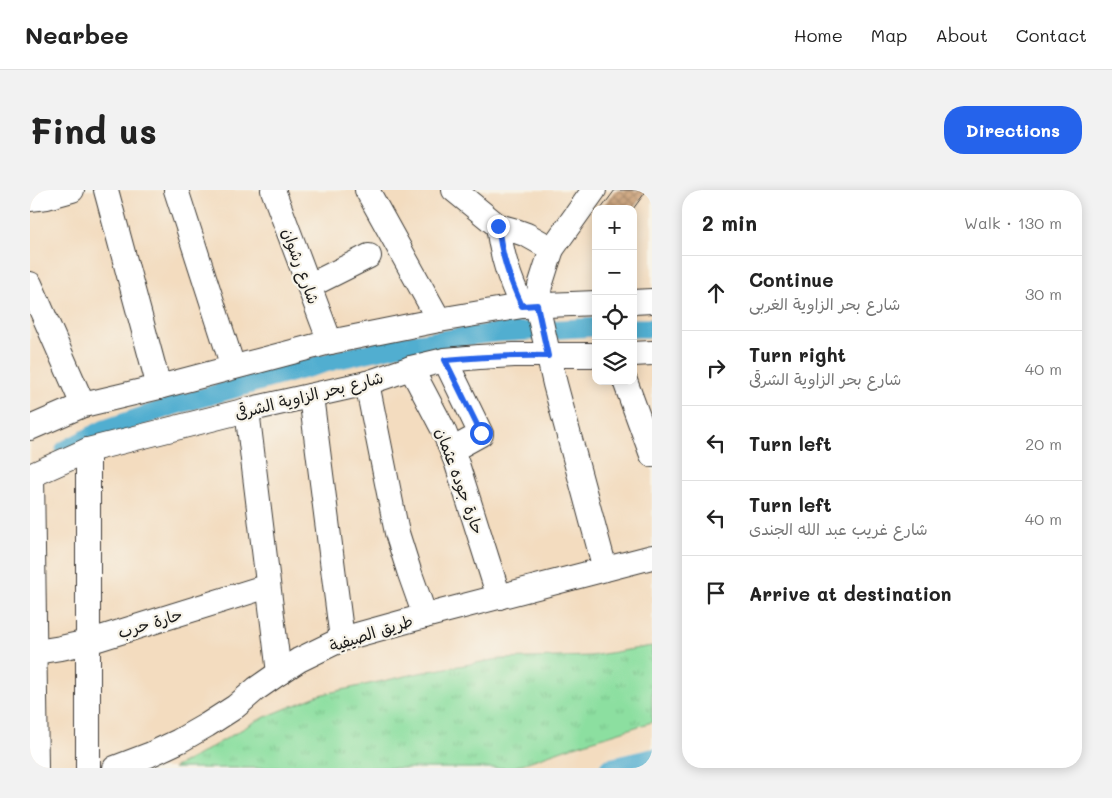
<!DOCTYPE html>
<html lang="en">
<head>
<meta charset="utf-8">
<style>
  body { margin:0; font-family:Mali,"Playpen Sans Arabic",sans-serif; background:#f2f2f2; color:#222 }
  .controls { position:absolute; right:15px; top:15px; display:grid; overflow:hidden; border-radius:10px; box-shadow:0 2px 12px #0003 }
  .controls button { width:45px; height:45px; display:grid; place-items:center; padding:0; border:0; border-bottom:1px solid #e0e0e0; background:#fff; color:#222; font:25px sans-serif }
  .stop { position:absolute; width:15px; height:15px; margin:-11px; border:4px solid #2563eb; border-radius:50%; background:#fff }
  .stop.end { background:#2563eb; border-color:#fff; box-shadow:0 1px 5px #0008 }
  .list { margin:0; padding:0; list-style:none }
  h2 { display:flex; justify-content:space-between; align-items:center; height:65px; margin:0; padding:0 20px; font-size:21px }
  h2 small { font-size:16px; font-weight:400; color:#767676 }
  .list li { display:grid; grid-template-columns:32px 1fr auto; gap:15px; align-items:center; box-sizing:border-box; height:75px; padding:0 20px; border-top:1px solid #e0e0e0 }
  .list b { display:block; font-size:19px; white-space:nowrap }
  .list p { margin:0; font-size:16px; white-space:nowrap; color:#767676 }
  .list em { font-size:16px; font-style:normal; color:#767676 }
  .icon { flex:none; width:28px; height:28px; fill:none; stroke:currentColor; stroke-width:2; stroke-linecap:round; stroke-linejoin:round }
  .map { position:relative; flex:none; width:622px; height:578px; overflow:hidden; border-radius:20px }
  header { display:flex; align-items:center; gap:30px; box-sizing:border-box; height:70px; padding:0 25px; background:#fff; border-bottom:1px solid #e0e0e0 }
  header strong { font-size:24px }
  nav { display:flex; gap:28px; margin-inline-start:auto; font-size:18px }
  .intro { display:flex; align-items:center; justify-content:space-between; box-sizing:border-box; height:120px; padding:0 30px }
  h1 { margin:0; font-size:35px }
  .button { padding:12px 22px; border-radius:20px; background:#2563eb; color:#fff; font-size:18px; font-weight:700 }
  main { display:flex; gap:30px; padding:0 30px }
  aside { flex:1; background:#fff; border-radius:20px; box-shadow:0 2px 12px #0003 }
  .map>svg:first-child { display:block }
  .park { fill:url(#park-tufts); stroke:#547e5e }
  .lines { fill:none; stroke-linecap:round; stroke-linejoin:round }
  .canal { stroke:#51aed0; stroke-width:19 }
  .building { fill:url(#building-cross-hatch) }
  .minor-casing { stroke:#3c3934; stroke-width:26 }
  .minor { stroke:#fff; stroke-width:24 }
  .route { stroke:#2563eb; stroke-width:6 }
  .labels { text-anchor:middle; stroke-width:4.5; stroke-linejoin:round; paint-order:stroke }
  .street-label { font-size:16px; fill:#1c1c1c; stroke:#f7f3e8 }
</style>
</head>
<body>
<header>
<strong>Nearbee</strong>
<nav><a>Home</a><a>Map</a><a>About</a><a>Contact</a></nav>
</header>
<div class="intro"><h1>Find us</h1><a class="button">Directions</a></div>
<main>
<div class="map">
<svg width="622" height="578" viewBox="0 0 622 578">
  <defs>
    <pattern id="park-tufts" width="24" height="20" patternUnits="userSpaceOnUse" patternTransform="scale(1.25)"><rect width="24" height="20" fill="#8cdfa0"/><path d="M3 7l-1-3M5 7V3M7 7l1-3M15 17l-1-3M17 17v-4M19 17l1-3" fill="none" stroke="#78bf89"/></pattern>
    <pattern id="building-cross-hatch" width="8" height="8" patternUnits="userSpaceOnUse" patternTransform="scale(1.25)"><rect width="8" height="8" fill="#cca27a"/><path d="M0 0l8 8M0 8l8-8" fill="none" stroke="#a58363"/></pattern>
  </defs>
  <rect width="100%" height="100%" fill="#f7f3e8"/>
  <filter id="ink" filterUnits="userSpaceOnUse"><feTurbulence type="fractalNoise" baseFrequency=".02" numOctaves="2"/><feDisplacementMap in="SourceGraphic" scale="10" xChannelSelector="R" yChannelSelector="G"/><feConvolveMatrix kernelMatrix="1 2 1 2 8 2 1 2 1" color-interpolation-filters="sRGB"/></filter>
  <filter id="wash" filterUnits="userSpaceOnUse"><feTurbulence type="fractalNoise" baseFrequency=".0096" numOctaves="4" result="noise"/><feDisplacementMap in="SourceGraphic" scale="20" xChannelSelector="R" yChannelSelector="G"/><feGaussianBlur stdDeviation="1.12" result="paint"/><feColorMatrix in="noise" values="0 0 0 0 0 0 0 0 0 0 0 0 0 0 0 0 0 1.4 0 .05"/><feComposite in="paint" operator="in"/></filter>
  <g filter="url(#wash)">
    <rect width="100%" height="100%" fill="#f3dcbf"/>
    <polygon class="park" points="622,456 622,532 538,558 481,578 143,578 168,565 228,530 289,505 394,482 469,469 561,466"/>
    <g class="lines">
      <g class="canal">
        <polyline points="603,138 622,138"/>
        <polyline points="35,260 75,239 146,215 306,170 372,155 464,143 566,137"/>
        <polyline points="579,578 622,568"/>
      </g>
    </g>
    <g id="blocks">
      <polygon class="building" points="585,0 617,0 603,19 571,19"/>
    </g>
  </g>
  <g filter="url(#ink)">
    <use href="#blocks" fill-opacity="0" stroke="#3c3934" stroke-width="1"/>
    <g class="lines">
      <defs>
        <g id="minor">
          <polyline points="76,0 129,197"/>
          <polyline points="146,0 203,177"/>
          <polyline points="243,0 300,152"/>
          <polyline points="337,0 409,130"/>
          <polyline points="424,0 468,36 483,40 497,45 522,59"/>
          <polyline points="564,0 522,59 516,77 510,96 507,115 525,194 575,379"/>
          <polyline points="0,9 17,7 42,0"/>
          <path d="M468 36C472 67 479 88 492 116"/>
          <polyline points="0,94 53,215"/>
          <polyline points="279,96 339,66"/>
          <polyline points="603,112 622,111"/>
          <polyline points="603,164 622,163"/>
          <polyline points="415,170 451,244 422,260"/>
          <polyline points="381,178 413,239 427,274 469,407"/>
          <polyline points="595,191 622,265"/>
          <polyline points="337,193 367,343 379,381 395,426"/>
          <polyline points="281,206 312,449"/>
          <polyline points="217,220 249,483"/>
          <polyline points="0,238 53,215 129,197 300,152 409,130 492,116 566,113"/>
          <polyline points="58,260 58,578"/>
          <polyline points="2,285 6,578"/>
          <polyline points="0,286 58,260 217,220 337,193 381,178 415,170 449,167 484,165 566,165"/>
          <polyline points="0,463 31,458 58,452 238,396"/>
          <polyline points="85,578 119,565 149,551 177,535 205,517 226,499 249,483 269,470 312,449 395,426 622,367"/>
        </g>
      </defs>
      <use href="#minor" class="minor-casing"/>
      <use href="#minor" class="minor"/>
    </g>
  </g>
  <g class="lines" filter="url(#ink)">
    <path class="route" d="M451 243 415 170C450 167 483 165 518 166L507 115 492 116C479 88 472 67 468 36"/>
  </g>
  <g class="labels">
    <g class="street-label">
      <text transform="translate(271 76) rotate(70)" y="6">شارع رشوان</text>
      <text transform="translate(279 205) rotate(-14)" y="6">شارع بحر الزاوية الشرقى</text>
      <text transform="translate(430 291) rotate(70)" y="6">حارة جوده عثمان</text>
      <text transform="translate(120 433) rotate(-17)" y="6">حارة حرب</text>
      <text transform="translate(341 443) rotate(-18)" y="6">طريق الصيفية</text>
    </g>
  </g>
</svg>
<div class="controls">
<button>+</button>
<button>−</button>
<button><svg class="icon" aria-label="locate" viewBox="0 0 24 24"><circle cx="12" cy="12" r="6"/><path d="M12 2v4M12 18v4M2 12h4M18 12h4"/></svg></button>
<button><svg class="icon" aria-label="layers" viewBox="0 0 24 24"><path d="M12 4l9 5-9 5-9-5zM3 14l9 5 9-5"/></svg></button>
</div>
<div class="stop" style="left:451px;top:243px"></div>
<div class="stop end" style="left:468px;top:36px"></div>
</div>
<aside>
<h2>2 min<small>Walk · 130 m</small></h2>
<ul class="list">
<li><svg class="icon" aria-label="ahead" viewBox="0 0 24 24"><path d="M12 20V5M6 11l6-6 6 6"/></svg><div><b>Continue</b><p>شارع بحر الزاوية الغربى</p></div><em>30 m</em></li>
<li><svg class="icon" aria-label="right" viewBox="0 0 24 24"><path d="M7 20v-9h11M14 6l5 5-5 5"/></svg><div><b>Turn right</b><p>شارع بحر الزاوية الشرقى</p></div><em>40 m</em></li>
<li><svg class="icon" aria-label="left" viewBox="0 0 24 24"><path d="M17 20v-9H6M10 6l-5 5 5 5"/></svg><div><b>Turn left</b></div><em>20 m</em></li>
<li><svg class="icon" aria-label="left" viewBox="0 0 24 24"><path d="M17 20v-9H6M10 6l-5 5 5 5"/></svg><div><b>Turn left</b><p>شارع غريب عبد الله الجندى</p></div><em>40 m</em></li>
<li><svg class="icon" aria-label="arrive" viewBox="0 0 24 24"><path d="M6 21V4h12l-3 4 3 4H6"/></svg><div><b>Arrive at destination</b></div></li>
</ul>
</aside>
</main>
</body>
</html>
